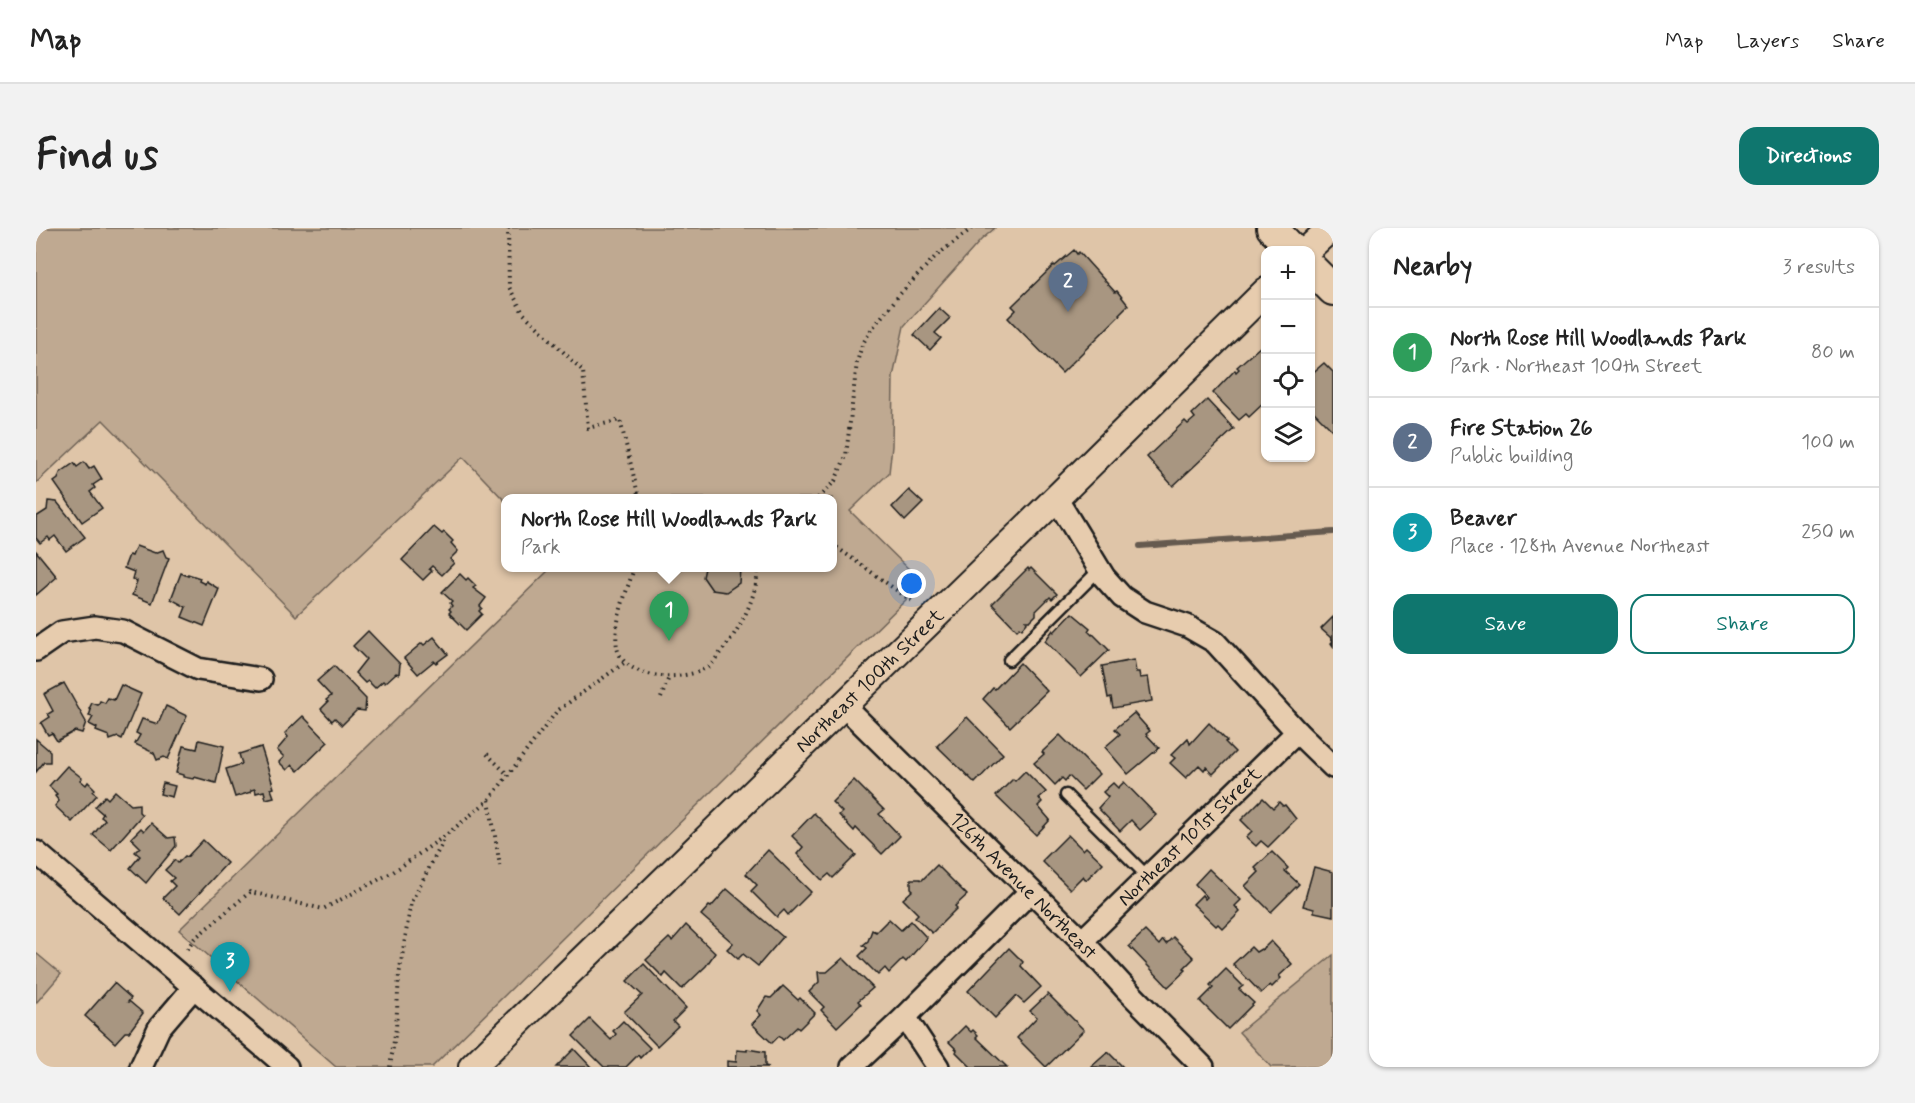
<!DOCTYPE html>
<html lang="en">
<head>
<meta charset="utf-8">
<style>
  body { margin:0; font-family:Mynerve,sans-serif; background:#f2f2f2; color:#222 }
  .controls { position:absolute; right:18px; top:18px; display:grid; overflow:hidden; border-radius:12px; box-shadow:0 2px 4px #0004 }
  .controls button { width:54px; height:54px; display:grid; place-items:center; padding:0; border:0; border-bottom:2px solid #e0e0e0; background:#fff; color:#222; font:30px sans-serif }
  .you { position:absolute; left:876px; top:356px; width:21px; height:21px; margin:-15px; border:4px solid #fff; border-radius:50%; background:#1a73e8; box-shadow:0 0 0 9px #1a73e833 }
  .badge { display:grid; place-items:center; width:39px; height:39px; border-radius:50%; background:#0f766e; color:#fff; font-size:20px; font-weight:700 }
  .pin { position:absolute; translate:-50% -50px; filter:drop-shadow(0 2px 3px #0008) }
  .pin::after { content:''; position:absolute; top:32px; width:21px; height:18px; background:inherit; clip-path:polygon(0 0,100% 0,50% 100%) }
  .popup { position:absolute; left:465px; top:266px; width:336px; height:78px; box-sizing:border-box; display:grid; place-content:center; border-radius:12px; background:#fff; filter:drop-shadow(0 2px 4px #0005); font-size:20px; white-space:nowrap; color:#767676 }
  .popup b { font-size:22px; color:#222 }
  .popup::after { content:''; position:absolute; left:50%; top:100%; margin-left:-12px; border:12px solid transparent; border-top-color:#fff }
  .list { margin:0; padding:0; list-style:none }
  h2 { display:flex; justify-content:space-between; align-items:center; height:78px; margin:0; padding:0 24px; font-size:26px }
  h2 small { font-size:20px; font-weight:400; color:#767676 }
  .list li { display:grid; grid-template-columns:39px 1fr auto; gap:18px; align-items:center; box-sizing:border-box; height:90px; padding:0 24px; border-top:2px solid #e0e0e0 }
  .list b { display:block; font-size:22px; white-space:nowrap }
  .list p { margin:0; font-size:20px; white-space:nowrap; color:#767676 }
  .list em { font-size:20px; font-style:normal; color:#767676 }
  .actions { display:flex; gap:12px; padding:18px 24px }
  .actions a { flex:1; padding:14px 0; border:2px solid #0f766e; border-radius:18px; text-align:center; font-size:21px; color:#0f766e }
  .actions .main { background:#0f766e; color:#fff }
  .icon { flex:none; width:33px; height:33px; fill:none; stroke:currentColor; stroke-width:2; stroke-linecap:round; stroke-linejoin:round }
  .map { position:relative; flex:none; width:1297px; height:839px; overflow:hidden; border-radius:18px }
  header { display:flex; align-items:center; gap:36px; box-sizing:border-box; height:84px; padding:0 30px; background:#fff; border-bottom:2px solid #e0e0e0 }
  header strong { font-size:28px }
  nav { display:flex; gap:33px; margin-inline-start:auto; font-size:21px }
  .intro { display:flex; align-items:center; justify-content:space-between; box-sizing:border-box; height:144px; padding:0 36px }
  h1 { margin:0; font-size:42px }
  .button { padding:15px 27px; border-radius:18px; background:#0f766e; color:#fff; font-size:21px; font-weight:700 }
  main { display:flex; gap:36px; padding:0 36px }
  aside { flex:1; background:#fff; border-radius:18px; box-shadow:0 2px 4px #0004 }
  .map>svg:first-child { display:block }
  .green { fill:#bfa991; stroke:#6e6256; stroke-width:1.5 }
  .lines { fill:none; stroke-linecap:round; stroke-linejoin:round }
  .stream { stroke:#655a50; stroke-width:6 }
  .building { fill:#a89681; stroke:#1c1c1c; stroke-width:1.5 }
  .service-casing { stroke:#1c1c1c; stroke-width:15 }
  .minor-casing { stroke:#1c1c1c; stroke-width:26 }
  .tertiary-casing { stroke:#1c1c1c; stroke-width:30 }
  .secondary-casing { stroke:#1c1c1c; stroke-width:34 }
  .path { stroke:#1c1c1c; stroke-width:4; stroke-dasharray:1.5 4.5; stroke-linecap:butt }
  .service { stroke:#e7ccae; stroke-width:10 }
  .minor { stroke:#e7ccae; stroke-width:21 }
  .tertiary { stroke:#e7ccae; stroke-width:26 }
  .secondary { stroke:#e7ccae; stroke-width:30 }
  .labels { text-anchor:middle; stroke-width:4.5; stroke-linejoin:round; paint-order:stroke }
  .street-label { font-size:20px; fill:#1c1c1c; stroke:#e7ccae }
</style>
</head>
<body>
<header>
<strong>Map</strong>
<nav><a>Map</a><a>Layers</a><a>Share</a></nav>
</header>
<div class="intro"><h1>Find us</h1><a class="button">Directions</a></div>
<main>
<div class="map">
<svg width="1297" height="839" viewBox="0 0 1297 839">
  <rect width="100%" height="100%" fill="#dfc5a8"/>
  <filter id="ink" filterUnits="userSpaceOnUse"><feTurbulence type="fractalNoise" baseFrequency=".0167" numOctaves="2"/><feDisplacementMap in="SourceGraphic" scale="12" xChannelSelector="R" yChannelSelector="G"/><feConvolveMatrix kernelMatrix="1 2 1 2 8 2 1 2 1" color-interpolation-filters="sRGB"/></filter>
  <g filter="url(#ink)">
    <g class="green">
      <polygon points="0,0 959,0 945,12 868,98 857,149 856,218 853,245 814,283 887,355 396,839 300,839 143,702 515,340 796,340 796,270 470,270 469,273 427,229 260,388 67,192 0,255"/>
      <polygon points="0,725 25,746 0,775"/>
      <polygon points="1297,727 1297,839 1235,839 1203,804"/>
    </g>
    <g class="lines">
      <polyline class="stream" points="1104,318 1297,304"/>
    </g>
    <g class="building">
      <polygon points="1038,22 1041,26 1043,24 1079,64 1081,63 1092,77 1083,86 1084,87 1026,145 972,90 980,82 976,78 1018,37 1019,38"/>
      <polygon points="903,80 914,90 899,105 905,110 894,122 878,107"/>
      <polygon points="1224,119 1230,124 1230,173 1213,189 1210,186 1203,192 1177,165 1199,142 1200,144 1203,141 1201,139 1210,131"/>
      <polygon points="1288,135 1297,144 1297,203 1274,180 1274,147"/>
      <polygon points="1171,172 1198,201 1137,258 1111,229 1149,193 1152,196 1159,190 1156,186"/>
      <polygon points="48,234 53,241 58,238 66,251 57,257 59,260 54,264 66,280 46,294 18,254 22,251 24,245 38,235 41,239"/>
      <polygon points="873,262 887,275 869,293 856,279"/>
      <polygon points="12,273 21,274 49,309 30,323 19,308 14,312 12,309 4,315 0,310 0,289 11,282"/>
      <polygon points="398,299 406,306 408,304 417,313 415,315 422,323 414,331 418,335 406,347 396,338 393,341 396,343 387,352 366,332"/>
      <polygon points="100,318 119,325 127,322 130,329 133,330 116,375 96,367 101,353 96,351 98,344 88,340 93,327 96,328"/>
      <polygon points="0,323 21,349 0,367"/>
      <polygon points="669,340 704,340 703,355 690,364 676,362 667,349"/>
      <polygon points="992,340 993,342 995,340 1021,366 1016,371 1014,369 1000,383 1000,387 994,393 990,393 991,395 986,401 984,399 981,402 956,376"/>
      <polygon points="145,345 152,348 152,346 164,350 163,353 169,356 170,353 183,361 168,398 146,389 150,379 135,371"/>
      <polygon points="424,346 430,352 432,350 440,358 437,360 450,370 444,378 446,380 443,383 446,386 430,402 413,385 415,383 413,381 416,378 414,375 416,373 406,364"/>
      <polygon points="1036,385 1054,400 1052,403 1056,407 1057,406 1073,422 1045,449 1009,413 1017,402 1018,404"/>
      <polygon points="1297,389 1297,418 1295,415 1297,413 1294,409 1285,401"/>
      <polygon points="332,403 364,436 363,446 360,445 349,455 347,453 339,460 332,453 329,455 319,445 330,431 317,418"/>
      <polygon points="398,409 412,426 400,435 398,433 382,446 368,430 386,415 388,417"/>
      <polygon points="1098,432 1100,444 1103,444 1104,450 1112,449 1116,473 1077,480 1075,469 1072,470 1066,438"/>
      <polygon points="984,435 1011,463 974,499 947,471 957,460 959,461"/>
      <polygon points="298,438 330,471 329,483 321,482 306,497 299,490 296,493 285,481 292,474 290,472 295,468 281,453"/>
      <polygon points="28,455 50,494 46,505 39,503 21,513 16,505 12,507 5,495 14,489 12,486 17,483 8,466"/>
      <polygon points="85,457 105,466 86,511 82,509 74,512 73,508 60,503 61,500 53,496 57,489 53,488 55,482 53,481 56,475 62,477 64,473 69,475 72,470 78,472"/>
      <polygon points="130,478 151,488 132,531 128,529 121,532 118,525 99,516 104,507 100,505 106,491 122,496"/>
      <polygon points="1098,485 1114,503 1110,506 1123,520 1092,546 1069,519 1084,506 1079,501"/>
      <polygon points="267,488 292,514 262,543 256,537 251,542 243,534 248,529 241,522 252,509 249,505"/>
      <polygon points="931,489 967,526 939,555 901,518"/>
      <polygon points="1173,495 1191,513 1189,514 1199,524 1177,546 1170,539 1168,542 1163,537 1150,550 1134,535 1139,530 1135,527 1152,510 1154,516"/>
      <polygon points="1024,507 1063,546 1047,562 1033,548 1029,553 1026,550 1019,557 998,535 1008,526 1006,524"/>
      <polygon points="0,511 14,523 14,534 8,534 0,544"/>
      <polygon points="163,512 188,518 180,555 158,549 157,551 147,549 147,547 140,545 147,518 161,521"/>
      <polygon points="225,519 238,560 235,561 238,569 230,571 228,563 220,565 219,561 215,562 215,564 199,569 190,541 206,536 203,526"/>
      <polygon points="31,538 46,550 44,552 50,557 52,554 59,561 57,564 61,567 36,594 19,578 23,573 19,568 21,566 13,558"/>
      <polygon points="989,543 1010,564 1003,570 1006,574 1002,578 1014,592 1000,607 960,568 977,551 979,553"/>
      <polygon points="818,552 848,582 843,586 864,608 846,626 820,600 818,603 803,587 806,584 796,574"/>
      <polygon points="1088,554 1120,587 1104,602 1095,592 1084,603 1062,580 1072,569 1067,564 1077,555 1082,560"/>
      <polygon points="127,555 139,558 136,569 124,566"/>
      <polygon points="79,563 95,577 103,576 103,584 106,587 75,622 57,607 69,592 65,589 67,586 59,579 69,568 72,571"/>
      <polygon points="1227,570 1237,580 1243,574 1247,578 1249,577 1260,591 1232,619 1225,613 1220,618 1210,609 1216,603 1205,592"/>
      <polygon points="778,585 820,627 797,650 793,646 786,652 761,626 767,619 756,608"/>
      <polygon points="115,595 132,610 139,609 140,618 110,655 94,640 104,628 99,624 104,619 95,610 105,600 108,603"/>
      <polygon points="1032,607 1047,622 1050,619 1067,635 1050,652 1047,648 1034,661 1006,633"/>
      <polygon points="167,612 191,635 144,686 127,670 139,658 134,653 138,650 129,642 139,632 142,635 149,628 151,629"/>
      <polygon points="732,622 775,664 752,687 748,682 741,689 715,663 721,657 710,646"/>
      <polygon points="1236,624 1252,640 1249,643 1263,656 1235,684 1209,658 1223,644 1219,640"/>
      <polygon points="901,637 931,667 919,678 921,680 896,705 879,689 882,686 867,671 877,662 875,660 875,651 884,651 886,652"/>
      <polygon points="1278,639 1297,644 1297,688 1278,684 1278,681 1267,678"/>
      <polygon points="1173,641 1205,672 1199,678 1204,684 1187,701 1182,696 1180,698 1157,676 1166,667 1169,671 1171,669 1159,656"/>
      <polygon points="691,661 747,709 722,738 707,726 702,731 691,721 697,715 665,687 673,678 675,679"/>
      <polygon points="853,691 865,702 875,693 891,710 870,734 867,731 853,745 849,740 842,747 823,728 831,720 827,717 832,713 836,702 840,704"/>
      <polygon points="650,697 679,725 670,738 646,761 630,745 627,749 610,732 633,710 636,713"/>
      <polygon points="1109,703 1123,717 1127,712 1130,716 1137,709 1158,730 1148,740 1150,742 1132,759 1093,718"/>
      <polygon points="1235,713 1256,736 1243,748 1245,750 1236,759 1234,757 1225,765 1197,736 1215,719 1220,724 1225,721 1226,722"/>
      <polygon points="973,720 987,734 985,738 1005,759 988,775 980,768 959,790 932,763"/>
      <polygon points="807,730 837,760 822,773 825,776 801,799 785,782 788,779 773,764 783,754 782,744 791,744"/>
      <polygon points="608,736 650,780 637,793 642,798 621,818 588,784 606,767 591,753"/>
      <polygon points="1190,741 1207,758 1203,761 1218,775 1192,801 1164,773 1177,760 1174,757"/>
      <polygon points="78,755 95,770 92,774 94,774 107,785 93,804 89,804 79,815 49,788"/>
      <polygon points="747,758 762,772 764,770 779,785 763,801 761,799 747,812 743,808 736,815 716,796 725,787 721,783 730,769 735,770"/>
      <polygon points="1012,766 1048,802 1010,839 981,810 1001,789 994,783"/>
      <polygon points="554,791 575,812 580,806 577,803 587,793 614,820 604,830 602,827 590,839 568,839 537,808"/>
      <polygon points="929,798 935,804 937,802 942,807 940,809 971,839 935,839 920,824 921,822 913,814"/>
      <polygon points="538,821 555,839 520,839"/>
      <polygon points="711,821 729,824 729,838 733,839 691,839 691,833 700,834 701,822 711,823"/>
      <polygon points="1072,824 1087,839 1055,839"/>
    </g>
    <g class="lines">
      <defs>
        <g id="service">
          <polyline points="973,432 1063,342"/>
          <polyline points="1030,567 1112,649"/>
        </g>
        <g id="minor">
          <polyline points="1020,270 1068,349 1086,369 1109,384 1151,398 1179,414 1261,504 1297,539"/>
          <polyline points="0,422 26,404 59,399 87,403 162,441 225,451"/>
          <polyline points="807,477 1046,713 1088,759 1167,839"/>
          <polyline points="0,624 251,839"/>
          <polyline points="1046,713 1261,504"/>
          <polyline points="869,789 902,839"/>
          <polyline points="105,839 123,800 158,759"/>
          <polyline points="816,839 869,789 994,664"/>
        </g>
        <g id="tertiary">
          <polyline points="1271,22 1295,0"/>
          <polyline points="436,839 999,291 1230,63"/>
        </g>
        <g id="secondary">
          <polyline points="1236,0 1257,22"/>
          <polyline points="1274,39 1297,62"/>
        </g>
      </defs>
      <use href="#service" class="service-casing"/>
      <use href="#minor" class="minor-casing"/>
      <use href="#tertiary" class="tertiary-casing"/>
      <use href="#secondary" class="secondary-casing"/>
      <g class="path">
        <polyline points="472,0 473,59 487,85 547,143 552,200 584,192 603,270"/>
        <polyline points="782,270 799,253 810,228 821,134 826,117 835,102 864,66 899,29 936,0"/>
        <polyline points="796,316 877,374"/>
        <path d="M598 340C591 363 577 395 581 419 587 453 649 454 672 439 676 436 680 430 684 425 703 403 721 370 722 340"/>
        <polyline points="625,470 633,449"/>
        <polyline points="451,526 472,547"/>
        <polyline points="453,572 464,638"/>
        <polyline points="151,721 158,711 214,664 287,681 357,644 410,607 453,572 521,483 588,435"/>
        <polyline points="354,839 360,800 363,747 375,674 409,610"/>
      </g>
      <use href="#service" class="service"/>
      <use href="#minor" class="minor"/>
      <use href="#tertiary" class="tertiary"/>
      <use href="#secondary" class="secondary"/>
    </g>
  </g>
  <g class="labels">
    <g class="street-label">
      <text transform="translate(833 452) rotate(-44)" y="7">Northeast 100th Street</text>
      <text transform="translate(1153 608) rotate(-44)" y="7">Northeast 101st Street</text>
      <text transform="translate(988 657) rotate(45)" y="7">126th Avenue Northeast</text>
    </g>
  </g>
</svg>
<div class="controls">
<button>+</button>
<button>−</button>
<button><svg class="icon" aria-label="locate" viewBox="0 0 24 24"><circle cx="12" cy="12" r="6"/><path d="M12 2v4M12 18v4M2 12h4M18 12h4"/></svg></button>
<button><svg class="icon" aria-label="layers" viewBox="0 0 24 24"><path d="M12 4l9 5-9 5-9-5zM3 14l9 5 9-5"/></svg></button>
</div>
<div class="you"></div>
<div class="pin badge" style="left:633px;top:413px;background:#2e9e5b">1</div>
<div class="popup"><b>North Rose Hill Woodlands Park</b>Park</div>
<div class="pin badge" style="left:1032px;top:84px;background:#5c6f8a">2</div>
<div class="pin badge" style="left:194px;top:764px;background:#0f9aa8">3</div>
</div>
<aside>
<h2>Nearby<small>3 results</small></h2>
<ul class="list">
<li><span class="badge" style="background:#2e9e5b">1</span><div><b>North Rose Hill Woodlands Park</b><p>Park · Northeast 100th Street</p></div><em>80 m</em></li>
<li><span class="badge" style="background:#5c6f8a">2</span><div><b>Fire Station 26</b><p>Public building</p></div><em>100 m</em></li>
<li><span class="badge" style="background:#0f9aa8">3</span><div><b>Beaver</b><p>Place · 128th Avenue Northeast</p></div><em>250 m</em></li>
</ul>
<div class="actions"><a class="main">Save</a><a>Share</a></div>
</aside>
</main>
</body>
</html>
